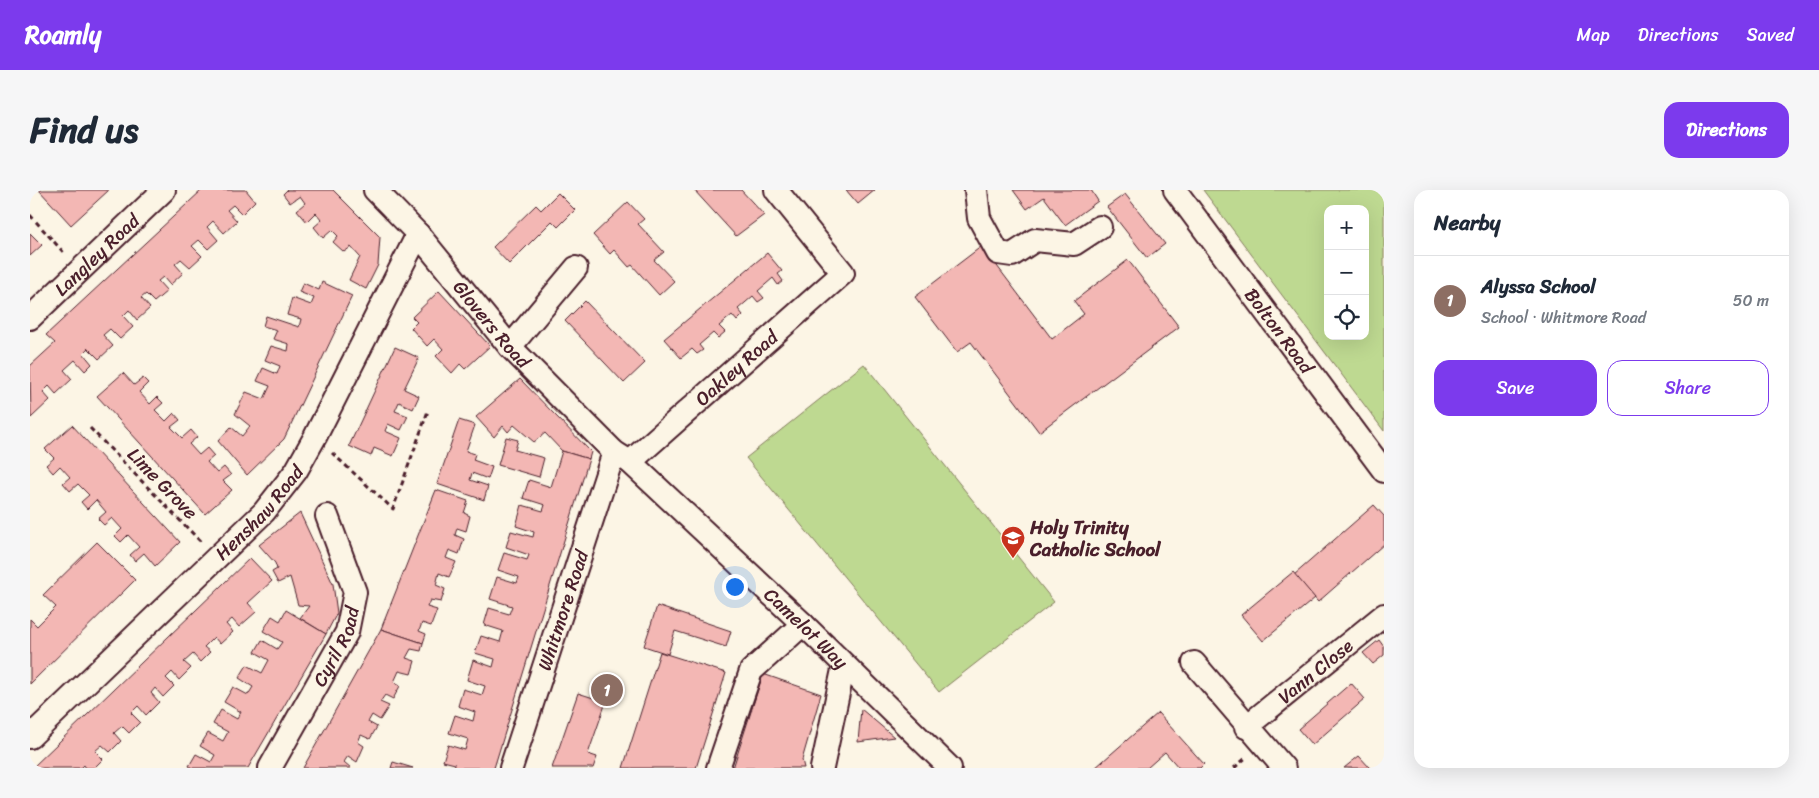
<!DOCTYPE html>
<html lang="en">
<head>
<meta charset="utf-8">
<style>
  body { margin:0; font-family:Sriracha,sans-serif; background:#f6f6f7; color:#1f2937 }
  .controls { position:absolute; right:15px; top:15px; display:grid; overflow:hidden; border-radius:10px; box-shadow:0 5px 20px #0002 }
  .controls button { width:45px; height:45px; display:grid; place-items:center; padding:0; border:0; border-bottom:1px solid #e0e1e3; background:#fff; color:#1f2937; font:25px sans-serif }
  .you { position:absolute; left:704px; top:396px; width:18px; height:18px; margin:-12px; border:4px solid #fff; border-radius:50%; background:#1a73e8; box-shadow:0 0 0 8px #1a73e833 }
  .badge { display:grid; place-items:center; width:32px; height:32px; border-radius:50%; background:#7c3aed; color:#fff; font-size:16px; font-weight:700 }
  .pin { position:absolute; translate:-50% -50%; border:2px solid #fff; box-shadow:0 1px 5px #0006 }
  .list { margin:0; padding:0; list-style:none }
  h2 { display:flex; justify-content:space-between; align-items:center; height:65px; margin:0; padding:0 20px; font-size:21px }
  h2 small { font-size:16px; font-weight:400; color:#747a83 }
  .list li { display:grid; grid-template-columns:32px 1fr auto; gap:15px; align-items:center; box-sizing:border-box; height:90px; padding:0 20px; border-top:1px solid #e0e1e3 }
  .list b { display:block; font-size:19px; white-space:nowrap }
  .list p { margin:0; font-size:16px; white-space:nowrap; color:#747a83 }
  .list em { font-size:16px; font-style:normal; color:#747a83 }
  .actions { display:flex; gap:10px; padding:15px 20px }
  .actions a { flex:1; padding:11px 0; border:1px solid #7c3aed; border-radius:15px; text-align:center; font-size:18px; color:#7c3aed }
  .actions .main { background:#7c3aed; color:#fff }
  .icon { flex:none; width:28px; height:28px; fill:none; stroke:currentColor; stroke-width:2; stroke-linecap:round; stroke-linejoin:round }
  .map { position:relative; flex:none; width:1354px; height:578px; overflow:hidden; border-radius:15px }
  header { display:flex; align-items:center; gap:30px; box-sizing:border-box; height:70px; padding:0 25px; background:#7c3aed; color:#fff }
  header strong { font-size:24px }
  nav { display:flex; gap:28px; margin-inline-start:auto; font-size:18px }
  .intro { display:flex; align-items:center; justify-content:space-between; box-sizing:border-box; height:120px; padding:0 30px }
  h1 { margin:0; font-size:35px }
  .button { padding:12px 22px; border-radius:15px; background:#7c3aed; color:#fff; font-size:18px; font-weight:700 }
  main { display:flex; gap:30px; padding:0 30px }
  aside { flex:1; background:#fff; border-radius:15px; box-shadow:0 5px 20px #0002 }
  .map>svg:first-child { display:block }
  .green { fill:#bed991; stroke:#847c5e; fill-rule:evenodd }
  .building { fill:#f3b7b4; stroke:#4a1f2b }
  .lines { fill:none; stroke-linecap:round; stroke-linejoin:round }
  .minor-casing { stroke:#4a1f2b; stroke-width:26 }
  .path { stroke:#4a1f2b; stroke-width:3; stroke-dasharray:5 4; stroke-linecap:butt }
  .minor { stroke:#fcf5e5; stroke-width:22 }
  .labels { text-anchor:middle; stroke-width:4; stroke-linejoin:round; paint-order:stroke }
  .street-label { font-size:19px; fill:#4a1f2b; stroke:#fcf5e5 }
  .poi-label { font-size:19px; font-weight:bold; fill:#4a1f2b; stroke:#fcf5e5; text-anchor:start }
</style>
</head>
<body>
<header>
<strong>Roamly</strong>
<nav><a>Map</a><a>Directions</a><a>Saved</a></nav>
</header>
<div class="intro"><h1>Find us</h1><a class="button">Directions</a></div>
<main>
<div class="map">
<svg width="1354" height="578" viewBox="0 0 1354 578">
  <rect width="100%" height="100%" fill="#fcf5e5"/>
  <filter id="ink" filterUnits="userSpaceOnUse"><feTurbulence type="fractalNoise" baseFrequency=".02" numOctaves="2"/><feDisplacementMap in="SourceGraphic" scale="10" xChannelSelector="R" yChannelSelector="G"/><feConvolveMatrix kernelMatrix="1 2 1 2 8 2 1 2 1" color-interpolation-filters="sRGB"/></filter>
  <g filter="url(#ink)">
    <g class="green">
      <path d="M1173 0H1354V241ZM1298 19H1335V146H1298Z"/>
      <polygon points="834,174 1024,412 909,502 716,268"/>
    </g>
    <g class="building">
      <polygon points="9,0 79,0 41,35"/>
      <polygon points="172,0 216,0 225,11 212,24 203,15 197,20 207,31 194,43 183,31 177,37 188,50 178,59 169,50 162,56 172,66 160,77 151,69 145,74 153,83 140,95 133,87 128,91 137,101 124,112 116,104 111,108 120,118 107,130 99,120 93,126 103,137 90,149 80,139 73,145 83,156 69,169 58,158 53,163 62,174 55,181 45,170 34,180 42,189 26,204 19,196 13,202 20,210 1,228 0,176 25,153 16,145"/>
      <polygon points="257,0 303,0 350,47 348,75 336,99 319,90 330,67 321,57 314,62 303,52 308,46 302,40 293,48 284,37 292,30 286,23 277,32 267,20 275,13 270,6 260,13 253,4"/>
      <polygon points="664,0 711,0 734,25 706,46"/>
      <polygon points="816,0 845,0 828,14"/>
      <polygon points="983,0 1061,0 1068,11 1035,35 1014,7 997,19"/>
      <polygon points="528,3 545,20 528,37 522,31 479,74 463,57 506,15 511,20"/>
      <polygon points="1095,4 1135,54 1117,68 1077,17"/>
      <polygon points="598,12 614,29 608,34 634,62 624,70 644,91 629,105 602,75 599,77 584,60 580,64 563,45"/>
      <polygon points="0,43 12,55 0,66"/>
      <polygon points="952,56 1022,149 1054,124 1044,111 1098,70 1149,137 1009,242 941,152 927,162 885,107"/>
      <polygon points="737,63 752,81 748,84 753,91 748,95 743,88 728,101 734,108 728,112 723,106 708,119 713,125 707,131 702,125 689,136 695,142 688,148 683,143 669,155 673,160 667,164 662,159 651,168 634,149"/>
      <polygon points="292,92 322,106 254,249 217,285 188,251 201,237 212,246 220,236 205,224 216,202 234,209 240,196 227,191 233,178 247,184 250,176 235,170 241,156 258,161 259,154 243,149 247,140 233,136 236,126 269,137 271,129 257,125 262,108 281,115 284,108 269,102 273,93 289,100"/>
      <polygon points="409,101 460,156 435,179 430,174 422,183 406,166 413,159 404,149 397,156 381,138 387,132 382,127"/>
      <polygon points="555,111 615,173 594,193 535,131"/>
      <polygon points="365,157 389,168 374,199 389,206 383,219 369,212 365,221 378,226 371,240 358,234 355,241 371,248 363,266 344,258 341,266 319,256"/>
      <polygon points="93,183 104,195 113,188 118,193 109,202 120,214 127,207 133,213 125,220 136,231 144,223 150,230 141,237 152,248 161,240 167,247 159,254 169,265 177,258 184,266 177,272 187,283 194,277 201,285 193,291 202,300 175,324 67,206"/>
      <polygon points="490,189 561,262 559,269 532,261 515,243 504,252 484,235 478,242 473,236 464,247 446,227"/>
      <polygon points="429,230 445,235 436,261 445,264 443,270 462,277 458,289 442,283 440,290 458,296 454,310 407,294"/>
      <polygon points="42,235 150,352 125,376 114,363 105,371 100,365 109,357 98,345 91,352 85,346 92,339 82,328 74,335 68,329 76,322 66,310 57,319 51,312 59,305 48,294 40,301 33,293 40,287 30,276 23,283 16,275 24,268 15,259"/>
      <polygon points="476,247 488,250 485,260 514,268 509,287 468,275"/>
      <polygon points="532,261 559,269 464,578 424,578 425,574 413,571 418,555 435,560 438,549 419,543 425,525 443,531 445,522 428,516 433,499 452,505 455,496 437,490 443,470 463,477 465,469 445,463 451,446 470,452 473,441 454,435 459,418 479,424 482,416 460,409 467,387 487,393 489,387 468,380 474,363 497,370 499,365 476,357 481,341 503,347 504,342 486,336 492,315 513,321 515,315 493,308 499,290 521,297"/>
      <polygon points="406,300 438,311 434,323 440,326 436,341 427,338 425,345 434,349 429,364 419,360 416,368 426,372 419,387 409,383 406,395 415,399 411,412 400,410 397,417 407,420 401,436 392,433 389,441 396,444 393,453 351,439"/>
      <polygon points="1344,315 1354,326 1354,354 1288,412 1264,385"/>
      <polygon points="270,323 303,394 307,423 296,444 270,428 279,416 268,415 260,387 248,393 242,382 247,379 245,373 229,355"/>
      <polygon points="67,352 105,390 0,494 0,429 7,436 26,417 13,405"/>
      <polygon points="220,368 242,391 218,413 226,422 209,437 202,429 196,434 203,442 190,454 184,447 174,457 180,462 170,472 163,464 154,472 161,478 149,490 142,482 136,488 144,496 133,507 125,498 121,503 129,512 116,525 108,516 101,523 110,532 99,543 92,536 84,543 91,551 80,562 72,555 65,561 73,569 64,578 56,578 54,575 51,578 2,578"/>
      <polygon points="1263,382 1285,408 1233,451 1211,425"/>
      <polygon points="627,416 701,441 696,457 645,441 638,464 614,456"/>
      <polygon points="256,420 296,444 218,578 162,578 159,576 166,564 181,572 185,565 170,556 178,543 193,551 198,542 183,534 191,520 207,529 211,522 194,512 203,497 218,505 223,497 209,488 217,475 232,483 239,470 225,462 232,450 247,459 252,452 233,441 242,426 250,431"/>
      <polygon points="351,439 393,453 391,461 381,459 376,468 385,471 381,484 369,481 364,492 370,496 363,509 355,505 350,512 359,516 350,530 342,525 338,532 347,537 340,549 331,545 328,552 334,556 327,572 318,566 314,572 321,578 273,578"/>
      <polygon points="1349,450 1354,457 1354,465 1343,474 1333,463"/>
      <polygon points="630,462 696,483 666,578 593,578"/>
      <polygon points="733,484 791,504 772,570 774,578 703,578"/>
      <polygon points="1321,493 1335,509 1282,555 1268,539"/>
      <polygon points="548,503 576,512 558,564 567,567 563,578 522,578"/>
      <polygon points="831,519 864,547 828,552"/>
      <polygon points="1128,523 1174,574 1170,578 1149,578 1135,562 1117,578 1065,578"/>
      <polygon points="1329,566 1340,578 1314,578"/>
      <polygon points="363,572 383,578 361,578"/>
    </g>
    <g class="lines">
      <defs>
        <g id="minor">
          <path id="s1" d="M345 0 388 44 480 157 584 262 600 272 773 434 920 578"/>
          <polyline points="946,0 949,28 968,63 982,65 1005,50 1044,54 1070,37"/>
          <path id="s2" d="M1145 0 1354 281"/>
          <path id="s3" d="M0 128 134 0"/>
          <polyline points="480,157 546,78"/>
          <path id="s4" d="M600 272 813 83 746 0"/>
          <polyline points="1164,473 1254,578"/>
          <path id="s5" d="M1216 537 1354 425"/>
          <path id="s6" d="M0 547 234 322 266 281 285 247 388 44"/>
          <path id="s7" d="M240 578 317 442 325 402 297 326"/>
          <path id="s8" d="M481 578 584 262"/>
          <polyline points="688,578 721,481 773,434"/>
          <polyline points="792,578 814,475"/>
        </g>
      </defs>
      <use href="#minor" class="minor-casing"/>
      <g class="path">
        <polyline points="0,25 35,64"/>
        <polyline points="60,238 172,353"/>
        <polyline points="302,263 363,319 398,221"/>
        <polyline points="1204,578 1217,567"/>
      </g>
      <use href="#minor" class="minor"/>
    </g>
  </g>
  <defs>
    <symbol id="school-pin" viewBox="-11 -11 22 30"><path d="M0 17L-7.5 6A9.5 9.5 0 1 1 7.5 6Z" fill="#c8321e" stroke="#fcf5e5"/><path d="M0-5L7-2L0 1L-7-2ZM-4 1L0 2.5L4 1V4Q0 6-4 4Z" fill="#fff"/></symbol>
  </defs>
  <g fill-rule="evenodd">
    <use href="#school-pin" x="969" y="334" width="28" height="38"/>
  </g>
  <g class="labels">
    <g class="street-label">
      <text dy="7" stroke="none"><textPath href="#s3" startOffset="92">Langley Road</textPath></text>
      <text dy="7" stroke="none"><textPath href="#s1" startOffset="178">Glovers Road</textPath></text>
      <text dy="7" stroke="none"><textPath href="#s2" startOffset="175">Bolton Road</textPath></text>
      <text dy="7" stroke="none"><textPath href="#s4" startOffset="142">Oakley Road</textPath></text>
      <text transform="translate(133 293) rotate(46)" y="7">Lime Grove</text>
      <text dy="7" stroke="none"><textPath href="#s6" startOffset="321">Henshaw Road</textPath></text>
      <text dy="7" stroke="none"><textPath href="#s8" startOffset="166">Whitmore Road</textPath></text>
      <text dy="7" stroke="none"><textPath href="#s1" startOffset="616">Camelot Way</textPath></text>
      <text dy="7" stroke="none"><textPath href="#s7" startOffset="139">Cyril Road</textPath></text>
      <text dy="7" stroke="none"><textPath href="#s5" startOffset="89">Vann Close</textPath></text>
    </g>
    <g class="poi-label">
      <text x="1000" y="344">Holy Trinity<tspan x="1000" dy="22">Catholic School</tspan></text>
    </g>
  </g>
</svg>
<div class="controls">
<button>+</button>
<button>−</button>
<button><svg class="icon" aria-label="locate" viewBox="0 0 24 24"><circle cx="12" cy="12" r="6"/><path d="M12 2v4M12 18v4M2 12h4M18 12h4"/></svg></button>
</div>
<div class="you"></div>
<div class="pin badge" style="left:577px;top:500px;background:#8d6e63">1</div>
</div>
<aside>
<h2>Nearby<small></small></h2>
<ul class="list">
<li><span class="badge" style="background:#8d6e63">1</span><div><b>Alyssa School</b><p>School · Whitmore Road</p></div><em>50 m</em></li>
</ul>
<div class="actions"><a class="main">Save</a><a>Share</a></div>
</aside>
</main>
</body>
</html>
